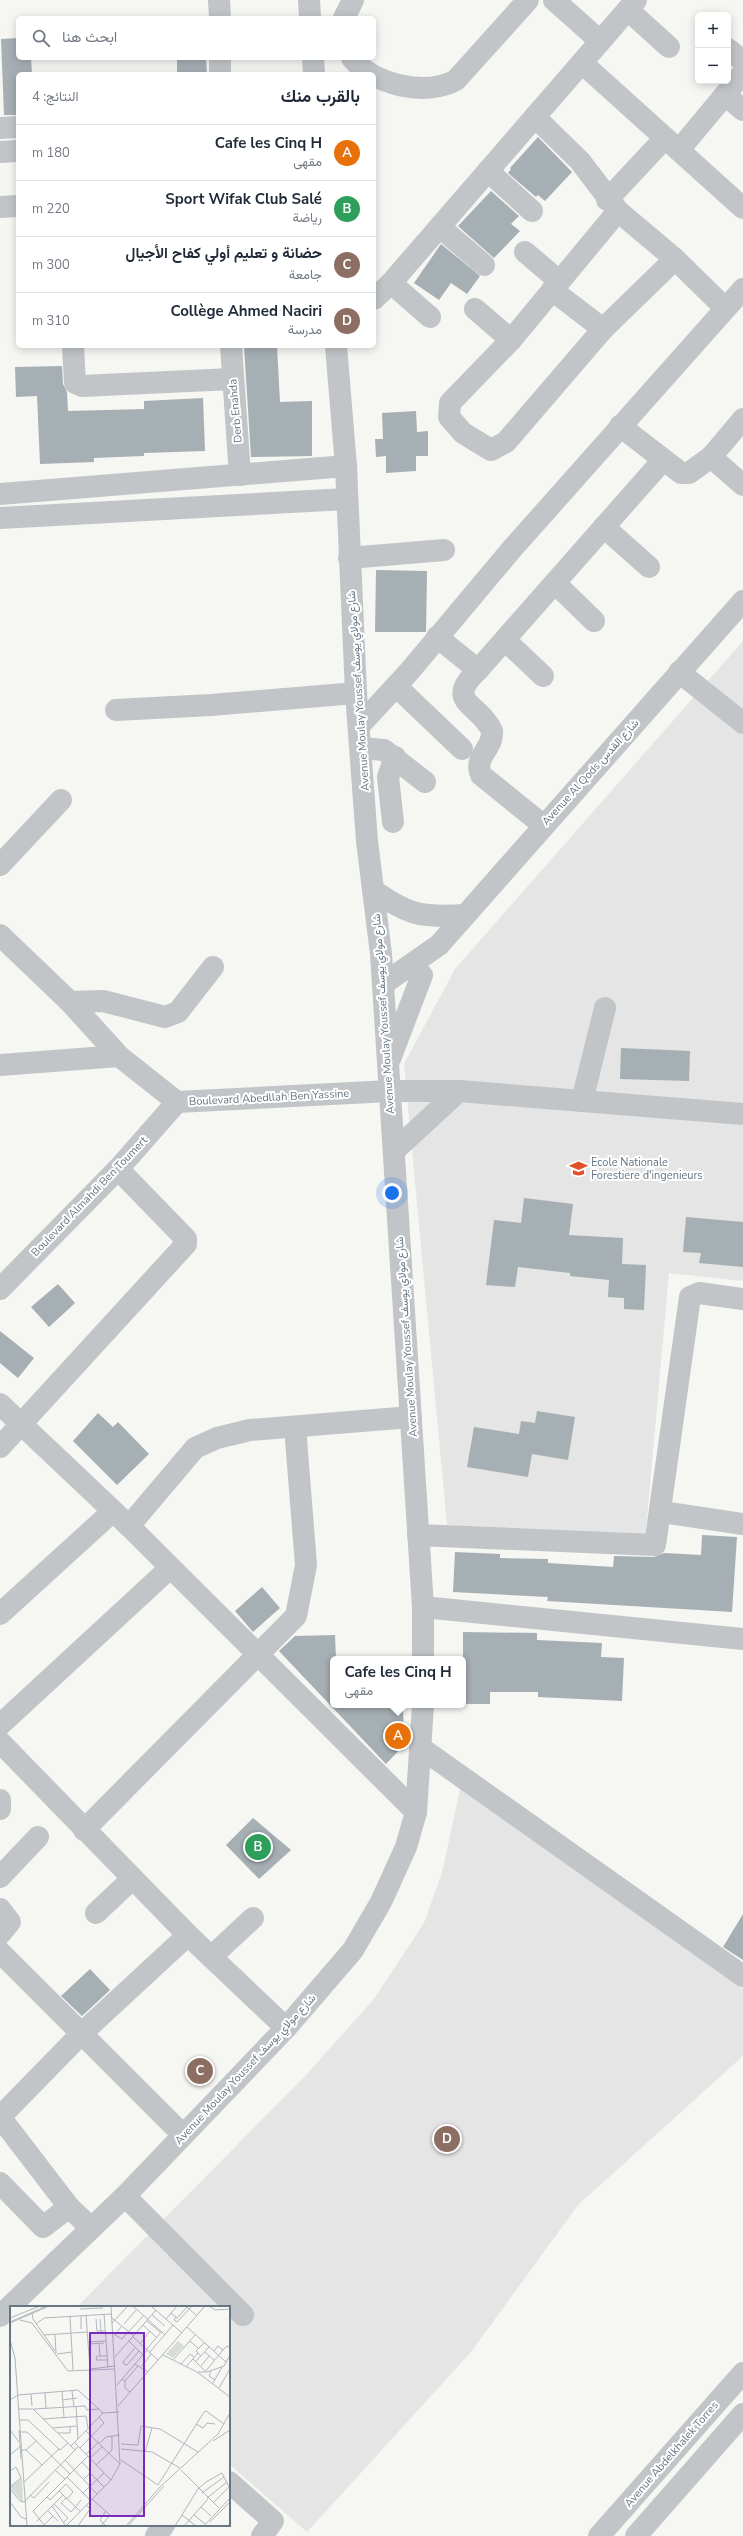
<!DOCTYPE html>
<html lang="ar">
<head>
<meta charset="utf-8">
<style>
  body { margin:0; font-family:"Nunito Sans",Vazirmatn,sans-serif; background:#f6f6f7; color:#1f2937; direction:rtl }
  .controls { position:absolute; right:12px; top:12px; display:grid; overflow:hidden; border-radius:6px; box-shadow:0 2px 10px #0003 }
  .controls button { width:36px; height:36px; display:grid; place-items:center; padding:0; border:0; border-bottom:1px solid #e0e1e3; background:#fff; color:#1f2937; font:20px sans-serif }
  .you { position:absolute; left:392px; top:1193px; width:14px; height:14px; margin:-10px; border:3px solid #fff; border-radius:50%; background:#1a73e8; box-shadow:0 0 0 6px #1a73e833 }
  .badge { display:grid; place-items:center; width:26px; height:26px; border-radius:50%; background:#0f766e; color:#fff; font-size:13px; font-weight:700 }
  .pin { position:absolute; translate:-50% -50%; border:2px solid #fff; box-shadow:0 1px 4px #0006 }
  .popup { position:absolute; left:330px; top:1656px; width:136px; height:52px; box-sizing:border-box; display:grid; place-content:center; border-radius:6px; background:#fff; filter:drop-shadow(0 1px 3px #0005); font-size:13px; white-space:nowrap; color:#747a83 }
  .popup b { font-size:15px; color:#1f2937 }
  .popup::after { content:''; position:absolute; left:50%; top:100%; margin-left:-8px; border:8px solid transparent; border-top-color:#fff }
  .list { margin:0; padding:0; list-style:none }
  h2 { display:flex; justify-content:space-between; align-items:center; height:52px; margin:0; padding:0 16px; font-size:17px }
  h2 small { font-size:13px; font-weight:400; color:#747a83 }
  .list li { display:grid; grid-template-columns:26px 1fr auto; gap:12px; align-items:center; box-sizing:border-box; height:56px; padding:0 16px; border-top:1px solid #e0e1e3 }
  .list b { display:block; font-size:15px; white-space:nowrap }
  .list p { margin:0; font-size:13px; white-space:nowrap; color:#747a83 }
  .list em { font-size:13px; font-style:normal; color:#747a83 }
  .icon { flex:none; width:22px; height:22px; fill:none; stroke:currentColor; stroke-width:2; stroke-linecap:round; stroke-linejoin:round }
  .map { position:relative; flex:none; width:743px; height:2536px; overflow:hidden; direction:ltr }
  .search { position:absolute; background:#fff; box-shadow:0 2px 10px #0003; left:16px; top:16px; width:360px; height:44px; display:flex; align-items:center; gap:10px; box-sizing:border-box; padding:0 14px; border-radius:6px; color:#747a83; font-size:15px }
  .panel { position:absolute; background:#fff; box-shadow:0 2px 10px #0003; left:16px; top:72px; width:360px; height:276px; border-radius:6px; direction:rtl }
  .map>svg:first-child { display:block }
  .built { fill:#e4e5e4 }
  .building { fill:#a6afb4 }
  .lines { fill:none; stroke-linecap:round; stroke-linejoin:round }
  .minor { stroke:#c1c5c8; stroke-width:22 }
  .labels { text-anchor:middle; stroke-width:4; stroke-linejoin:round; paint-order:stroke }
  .street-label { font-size:11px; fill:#657684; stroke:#fff }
  .poi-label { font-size:11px; fill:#657684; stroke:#fff; text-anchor:start }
  .inset-road { fill:none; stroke:#afb7bd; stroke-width:1 }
  .view { fill:#7b2cbf; fill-opacity:0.15; stroke:#7b2cbf; stroke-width:2 }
  .inset-edge { fill:none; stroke:#657684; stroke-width:2 }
</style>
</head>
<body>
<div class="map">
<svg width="743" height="2536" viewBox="0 0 743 2536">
  <rect width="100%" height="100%" fill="#f6f6f3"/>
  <g class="built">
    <polygon points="743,641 743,1281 669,1273 645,1540 447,1525 404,1064 455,969"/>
    <polygon points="461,1784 743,1989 743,2056 578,2205 471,2352 307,2532 229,2464 229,2307 77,2307 307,2074 374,1999 424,1923 442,1873"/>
  </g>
  <g class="building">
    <polygon points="18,38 18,58 31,58 32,74 18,74 18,115 4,115 1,39"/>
    <polygon points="177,58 206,58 207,74 177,74"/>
    <polygon points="538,137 572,172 545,201 538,195 536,197 508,173 511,169 510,168"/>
    <polygon points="491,191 519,216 511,224 520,231 494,258 458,226"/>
    <polygon points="441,244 480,276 467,294 451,283 439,300 414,283"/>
    <polygon points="244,346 277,346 280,402 312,401 312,456 251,457"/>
    <polygon points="62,366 63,384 67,392 68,411 144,409 144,401 203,398 205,451 144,453 144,456 94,458 94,462 40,464 37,396 16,397 15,367"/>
    <polygon points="416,411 417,432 428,431 428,456 416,456 416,471 386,473 386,456 376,457 375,439 383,439 382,413"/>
    <polygon points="376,570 427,571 426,632 375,632"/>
    <polygon points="621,1048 690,1051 689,1081 620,1079"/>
    <polygon points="524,1198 573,1204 569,1235 623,1238 622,1264 646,1265 644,1310 624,1309 624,1298 608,1297 609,1280 570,1276 570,1273 518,1267 515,1287 486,1285 494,1220 521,1223"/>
    <polygon points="686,1217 743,1222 743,1267 699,1263 701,1253 683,1252"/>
    <polygon points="58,1284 75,1303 49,1327 31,1307"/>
    <polygon points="0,1331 34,1358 18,1378 0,1363"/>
    <polygon points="537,1411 575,1417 568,1460 532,1454 528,1477 467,1467 474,1427 519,1434 521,1421 535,1423"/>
    <polygon points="98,1413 113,1427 118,1422 149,1454 117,1485 73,1441"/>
    <polygon points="702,1535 737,1537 732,1612 547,1601 548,1597 453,1592 455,1552 500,1554 500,1558 548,1559 548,1563 613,1567 614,1556 654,1557 664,1553 701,1555"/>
    <polygon points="262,1587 280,1608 253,1632 235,1611"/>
    <polygon points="463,1632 537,1633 537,1640 602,1643 601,1657 624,1658 622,1701 538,1697 538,1692 490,1692 490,1704 463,1704"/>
    <polygon points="335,1635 336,1659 333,1659 333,1705 403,1705 404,1745 386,1764 279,1651 295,1636"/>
    <polygon points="253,1818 291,1850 259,1879 226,1845"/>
    <polygon points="743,1914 743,1960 723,1947"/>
    <polygon points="90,1969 110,1990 82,2016 61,1996"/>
  </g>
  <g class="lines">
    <g class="minor">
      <polyline points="219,0 220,18"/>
      <polyline points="309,0 310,18"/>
      <polyline points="554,0 600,41"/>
      <polyline points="628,10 669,47"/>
      <polyline points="344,18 353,0"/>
      <polyline points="728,49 743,61"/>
      <polyline points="220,58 220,74"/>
      <polyline points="313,58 314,74"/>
      <path d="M352 58C374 85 426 97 456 80L528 0"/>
      <polyline points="582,63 743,208"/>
      <polyline points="725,95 743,110"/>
      <polyline points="535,117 580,161 618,211 675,259 725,308"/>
      <polyline points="0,128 18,127"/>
      <polyline points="679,150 743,73"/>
      <polyline points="0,152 18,151"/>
      <polyline points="488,171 532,211"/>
      <polyline points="607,200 665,138"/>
      <polyline points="0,207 18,206"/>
      <polyline points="618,211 511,340 450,403 449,417 463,433 491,450 506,442 603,329 675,259"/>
      <polyline points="440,227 484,265"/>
      <polyline points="525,252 559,281"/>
      <polyline points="391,283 430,317"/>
      <polyline points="552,290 603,329"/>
      <polyline points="374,299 391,283 636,0"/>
      <polyline points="475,309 511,340"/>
      <polyline points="73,346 75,383 82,386 232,379"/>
      <polyline points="231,346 240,475"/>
      <polyline points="336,346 346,466 356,693 367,841 381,954 385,1016 423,1607 423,1659"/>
      <polyline points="620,426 681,473 689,473 711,457 743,485"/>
      <polyline points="711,457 743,419"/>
      <polyline points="0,494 346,466"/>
      <polyline points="0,518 347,499"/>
      <polyline points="604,527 649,567"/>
      <polyline points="349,558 444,550"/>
      <polyline points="555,583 594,621"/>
      <polyline points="437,637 478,670 663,460"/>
      <polyline points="505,640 543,676"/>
      <path d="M478 670C443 703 480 703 492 731 494 748 473 757 481 775L543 825"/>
      <polyline points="679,672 743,723"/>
      <polyline points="396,686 462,749"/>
      <polyline points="116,710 211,705 356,693"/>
      <polyline points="359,726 408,673 511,550 743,289"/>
      <polyline points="361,748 384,750 425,782"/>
      <polyline points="393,822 388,777 395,757"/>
      <polyline points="0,865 61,800"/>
      <path d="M373 890C408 915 422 918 465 915"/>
      <polyline points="0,935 70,1002 119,1056 177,1102 390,1091 459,1091 743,1114"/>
      <polyline points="383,984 439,945 743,601"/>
      <polyline points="70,1002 103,1001 165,1017 178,1012 213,967"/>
      <polyline points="390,1059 422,975"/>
      <polyline points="0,1065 119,1056"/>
      <polyline points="582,1101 605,1008"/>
      <polyline points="394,1151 459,1091"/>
      <polyline points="0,1289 118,1169 177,1102"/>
      <polyline points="0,1404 129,1526 416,1812"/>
      <polyline points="0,1447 186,1244 186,1239 118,1169"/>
      <polyline points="662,1512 743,1524"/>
      <polyline points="129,1526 195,1448 217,1438 250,1430 411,1417"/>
      <polyline points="418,1535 655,1545 690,1297 699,1293 743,1299"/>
      <polyline points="423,1607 743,1639"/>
      <polyline points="0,1614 112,1512"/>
      <polyline points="0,1725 170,1568"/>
      <polyline points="0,1742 188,1935 286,2028"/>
      <polyline points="421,1748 743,1976"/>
      <polyline points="0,1800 0,1809"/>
      <polyline points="84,1830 296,1616 306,1565 295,1427"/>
      <polyline points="0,1877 38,1837"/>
      <polyline points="0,1909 10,1922 0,1934"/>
      <polyline points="96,1913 132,1879"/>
      <polyline points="0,1952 183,2135"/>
      <polyline points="211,1957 253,1918"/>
      <polyline points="0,2117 82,2033 188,1935"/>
      <polyline points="0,2117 69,2207 91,2228"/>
      <polyline points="0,2183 43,2227 69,2207"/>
      <polyline points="125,2196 243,2315"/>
      <polyline points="0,2316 125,2196 286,2028 353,1950 381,1902 406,1847 416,1812 423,1705"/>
      <polyline points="229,2482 273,2521 262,2536"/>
      <polyline points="156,2536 164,2525"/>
      <polyline points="599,2536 743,2373"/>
      <polyline points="636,2536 743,2414"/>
    </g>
  </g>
  <defs>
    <symbol id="university-bare" viewBox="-9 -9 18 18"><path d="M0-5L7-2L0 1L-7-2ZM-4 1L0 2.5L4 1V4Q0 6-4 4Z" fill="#e25027" stroke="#fff" stroke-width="2.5" paint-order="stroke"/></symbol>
  </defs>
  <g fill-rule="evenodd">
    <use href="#university-bare" x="566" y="1156" width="25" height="25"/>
  </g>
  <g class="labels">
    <g class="street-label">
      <text transform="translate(235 411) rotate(-95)" y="4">Derb Enahda</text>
      <text transform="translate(358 691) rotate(-94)" y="4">Avenue Moulay Youssef شارع مولاي يوسف</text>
      <text transform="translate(590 772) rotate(-48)" y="4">Avenue Al Qods شارع القدس</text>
      <text transform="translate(383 1014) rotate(-94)" y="4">Avenue Moulay Youssef شارع مولاي يوسف</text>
      <text transform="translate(269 1097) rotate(-3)" y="4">Boulevard Abedllah Ben Yassine</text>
      <text transform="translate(89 1196) rotate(-46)" y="4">Boulevard Almahdi Ben Toumert</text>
      <text transform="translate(406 1337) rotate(-94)" y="4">Avenue Moulay Youssef شارع مولاي يوسف</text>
      <text transform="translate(245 2069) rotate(-47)" y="4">Avenue Moulay Youssef شارع مولاي يوسف</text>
      <text transform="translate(671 2454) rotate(-49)" y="4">Avenue Abdelkhalek Torres</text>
    </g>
    <g class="poi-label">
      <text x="591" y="1166">Ecole Nationale<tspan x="591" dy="13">Forestiere d'ingenieurs</tspan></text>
    </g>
  </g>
  <g transform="translate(10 2306)">
    <rect width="220" height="220" fill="#f6f6f3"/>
    <path d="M168 35 174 40 163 52 156 48ZM12 172 13 197 0 181Z" fill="#d7ddd4"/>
    <path class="inset-road" d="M123 0 155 29M141 0 172 27M176 0 187 10M199 0 205 4 220 3M70 3 93 2M22 7 23 13 45 45M161 7 167 12 177 1M94 8 98 61M76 9 80 63M142 9 155 20M60 10 63 64M71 10V23M166 11 164 14 167 16 182 0M0 12 30 0M102 12 124 30M86 13 87 25H95M90 13 91 26M156 13 167 0M10 14 22 17 58 65 105 63M137 15 150 26M0 16 37 0M0 17 39 0M102 17 118 0M26 18 34 12 101 8M114 18 126 4M133 19 146 31M111 21 105 29 112 33 134 9M177 21 216 56M34 29 77 26M45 29 46 47M123 31 148 54M0 34 5 52 17 220M119 35 133 49M180 35 189 43M78 36 96 35M89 37 90 50M79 38 94 37M130 38 140 25M125 42 113 56 114 58 117 59 129 45M136 44 152 25M204 45 208 40 213 44 217 40 220 42M195 46 204 54M139 47 163 19M47 48 62 46M153 49 187 66 220 91M97 50H87L86 54H97M191 50 186 45 194 37M105 51 146 4M183 53 195 65M163 54 185 29M186 55 199 41M125 58 138 66M171 58 180 48 184 51M132 60 141 48M191 60 199 50M176 61 188 47M80 63 105 60M201 65 199 70 205 74M188 66H197L214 60 220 49M195 66 213 44M112 73 115 75 128 60M115 75V82L120 86M203 77 212 61M107 79 137 44M209 82 220 63M62 85 64 101M52 86 54 111M35 87 36 103M21 88 22 100M0 94 8 89 68 84 93 107 109 106M52 94 67 92M66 100 68 133M108 100 195 0M8 103H23L65 144M24 103 75 100 77 104 89 103M33 113 76 110 78 122M10 114H18L50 144 58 137M186 118 193 122 197 117 205 118M43 122 67 120M0 124 9 136M9 124 11 153M76 125 110 158M9 126H17L60 168M48 127H60V121M203 135 220 124M65 137 101 174M90 137 96 131 110 129M111 138 128 139 131 120 150 123 188 146M61 140 93 107M70 142 94 117 89 111M111 143 142 146 170 162M10 144H16L32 159M16 144 26 135M135 146 142 122M76 148 89 136M0 149 11 140M80 152 93 140M55 154 87 188M111 154 148 179M72 156 81 166 74 173M86 159 102 144V130M45 164 55 173M171 164 209 202M0 165 6 161 11 172M80 167 94 181M57 171 80 194M14 176 49 143M148 179 194 106 196 105 214 118M0 181 11 172M0 183 10 195 14 196 68 141M49 185 70 205M73 187 94 167M192 187 214 171M20 189 24 192 39 176M37 191 40 194 56 178 63 186 57 193M56 192 51 197 61 206 71 194M197 192 217 176M82 193 100 209 91 220M0 196 11 211 16 213M203 197 219 181M44 198 58 212 53 217M42 200 56 220M191 201 201 210M37 204 48 215M172 209 186 220M184 209 195 218M27 215 53 189M200 216 220 196M34 219 43 210M35 220 23 205 78 150M56 220 101 174 110 158 101 0M68 220 80 203 76 199M96 220 90 214 96 205M116 220 150 181 208 128 220 107M118 220 154 180M165 220 188 183 196 176 212 167 220 183M174 220 198 193M194 220 220 192"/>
    <path class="view" d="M80 27H134V210H80Z"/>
    <rect width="220" height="220" class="inset-edge"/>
  </g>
</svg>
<div class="controls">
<button>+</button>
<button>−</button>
</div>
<div class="you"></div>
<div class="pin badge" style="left:398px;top:1736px;background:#e8710a">A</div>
<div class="popup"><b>Cafe les Cinq H</b>مقهى</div>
<div class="pin badge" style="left:258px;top:1847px;background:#2e9e5b">B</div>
<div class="pin badge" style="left:200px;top:2071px;background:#8d6e63">C</div>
<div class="pin badge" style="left:447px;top:2139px;background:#8d6e63">D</div>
<div class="search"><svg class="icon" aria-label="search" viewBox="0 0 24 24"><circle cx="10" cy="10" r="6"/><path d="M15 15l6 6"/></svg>ابحث هنا</div>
<section class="panel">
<h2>بالقرب منك<small>النتائج: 4</small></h2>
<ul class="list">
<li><span class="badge" style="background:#e8710a">A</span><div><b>Cafe les Cinq H</b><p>مقهى</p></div><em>180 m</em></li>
<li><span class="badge" style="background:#2e9e5b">B</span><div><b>Sport Wifak Club Salé</b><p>رياضة</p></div><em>220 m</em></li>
<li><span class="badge" style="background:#8d6e63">C</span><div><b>حضانة و تعليم أولي كفاح الأجيال</b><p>جامعة</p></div><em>300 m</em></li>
<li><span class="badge" style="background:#8d6e63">D</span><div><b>Collège Ahmed Naciri</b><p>مدرسة</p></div><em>310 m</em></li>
</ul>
</section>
</div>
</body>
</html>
